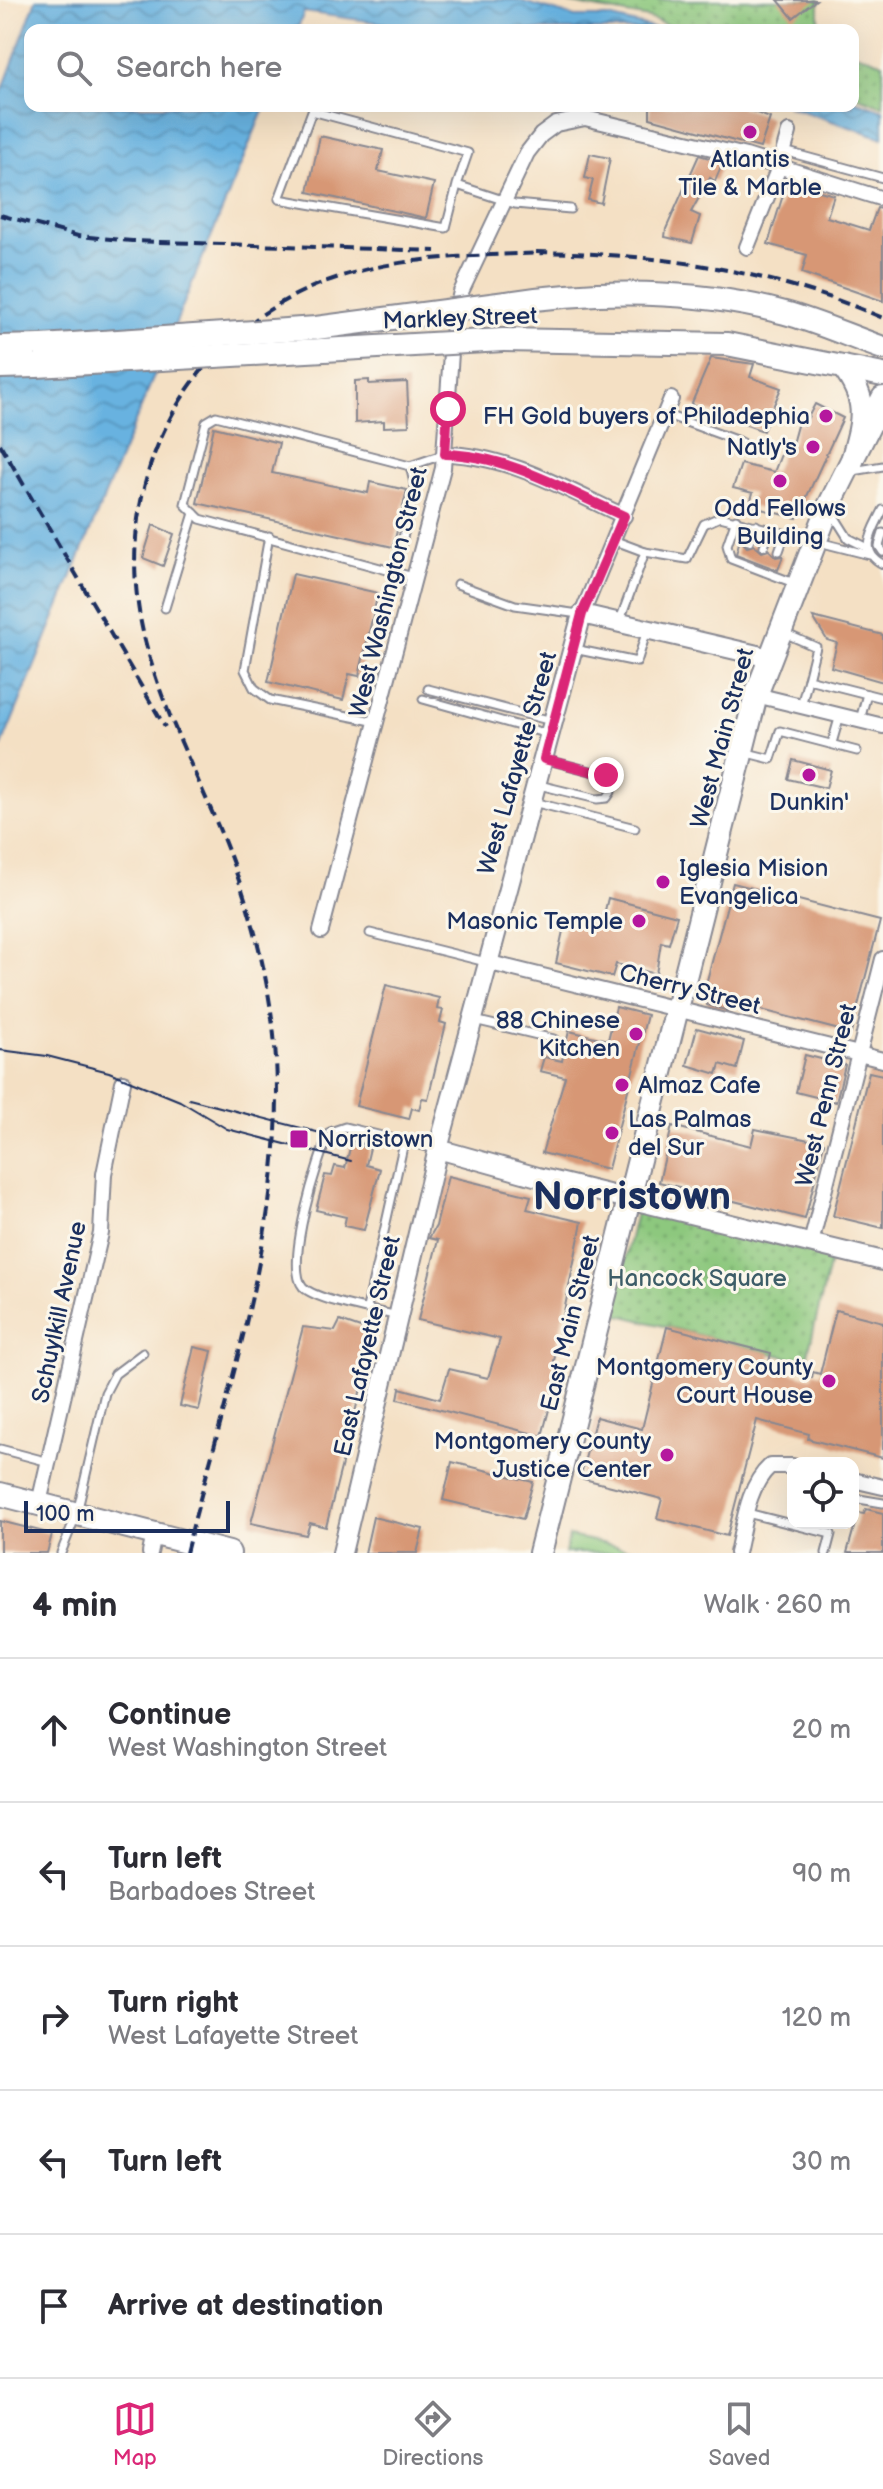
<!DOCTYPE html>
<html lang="en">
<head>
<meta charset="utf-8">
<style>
  body { margin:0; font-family:"Balsamiq Sans",sans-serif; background:#f2f2f3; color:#2b2b33 }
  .controls { position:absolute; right:24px; bottom:24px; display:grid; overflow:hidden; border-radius:16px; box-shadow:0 8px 32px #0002 }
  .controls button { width:72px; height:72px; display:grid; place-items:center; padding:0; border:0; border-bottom:2px solid #e1e1e2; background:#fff; color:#2b2b33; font:40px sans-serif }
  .scale { position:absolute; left:24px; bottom:20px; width:206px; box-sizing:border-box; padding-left:8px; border:4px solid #1b2f5e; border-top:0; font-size:22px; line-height:28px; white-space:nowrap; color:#1b2f5e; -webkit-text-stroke:6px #fbf7ec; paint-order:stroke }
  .stop { position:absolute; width:24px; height:24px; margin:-18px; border:6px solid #db2777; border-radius:50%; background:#fff }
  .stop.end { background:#db2777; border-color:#fff; box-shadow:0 2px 8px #0008 }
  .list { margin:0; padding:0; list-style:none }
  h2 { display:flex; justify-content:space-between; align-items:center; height:104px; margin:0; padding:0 32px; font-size:34px }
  h2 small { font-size:26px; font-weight:400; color:#7c7c81 }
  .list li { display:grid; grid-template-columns:52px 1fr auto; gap:24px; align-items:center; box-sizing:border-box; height:144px; padding:0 32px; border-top:2px solid #e1e1e2 }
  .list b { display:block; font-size:30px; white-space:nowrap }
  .list p { margin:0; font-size:26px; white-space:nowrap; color:#7c7c81 }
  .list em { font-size:26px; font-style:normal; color:#7c7c81 }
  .icon { flex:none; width:44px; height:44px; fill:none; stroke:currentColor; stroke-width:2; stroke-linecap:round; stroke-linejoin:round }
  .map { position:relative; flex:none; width:883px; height:1553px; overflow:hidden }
  .search { position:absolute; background:#fff; box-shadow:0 8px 32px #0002; left:24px; right:24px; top:24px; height:88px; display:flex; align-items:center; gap:20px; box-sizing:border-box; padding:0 28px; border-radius:16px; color:#7c7c81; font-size:30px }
  .sheet { height:824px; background:#fff }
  nav { display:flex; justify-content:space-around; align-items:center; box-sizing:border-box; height:112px; border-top:2px solid #e1e1e2; background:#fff; font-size:22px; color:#7c7c81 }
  nav a { display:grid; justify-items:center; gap:4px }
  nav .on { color:#db2777 }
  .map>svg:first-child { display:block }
  .grass { fill:#8dc87e; stroke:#547c6e; stroke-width:2 }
  .park { fill:url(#park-dots); stroke:#547c6e; stroke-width:2 }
  .water { fill:url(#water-waves); stroke:#41709f; stroke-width:2 }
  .building { fill:#d79775 }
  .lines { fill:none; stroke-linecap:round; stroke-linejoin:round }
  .service-casing { stroke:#888891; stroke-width:11 }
  .minor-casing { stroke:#888891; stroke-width:18 }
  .tertiary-casing { stroke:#888891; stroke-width:22 }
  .primary-casing { stroke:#888891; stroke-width:26 }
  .trunk-casing { stroke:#888891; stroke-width:26 }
  .service { stroke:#fff; stroke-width:7 }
  .minor { stroke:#fff; stroke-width:14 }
  .tertiary { stroke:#fff; stroke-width:18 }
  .primary { stroke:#fff; stroke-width:22 }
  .trunk { stroke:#fff; stroke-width:22 }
  .tram { stroke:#1b2f5e; stroke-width:2 }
  .rail { stroke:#1b2f5e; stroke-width:4; stroke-dasharray:12 6; stroke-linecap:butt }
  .trunk-bridge-casing { stroke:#888891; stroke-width:26; stroke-linecap:butt }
  .trunk-bridge { stroke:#fff; stroke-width:22 }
  .route { stroke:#db2777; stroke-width:10 }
  .poi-dot { fill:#b5179e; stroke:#fbf7ec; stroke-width:3 }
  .labels { text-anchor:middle; stroke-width:6; stroke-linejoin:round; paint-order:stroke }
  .poi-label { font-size:24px; fill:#1b2f5e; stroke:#fbf7ec; text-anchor:end }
  .street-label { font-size:24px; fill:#1b2f5e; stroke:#fbf7ec }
  .park-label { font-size:24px; fill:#3d5d68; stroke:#fbf7ec }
  .town-label { font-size:40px; font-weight:bold; fill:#1b2f5e; stroke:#fbf7ec }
</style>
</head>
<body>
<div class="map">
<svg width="883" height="1553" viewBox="0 0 883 1553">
  <defs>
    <pattern id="park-dots" width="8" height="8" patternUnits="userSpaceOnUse" patternTransform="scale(2)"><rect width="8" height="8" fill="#8dc87e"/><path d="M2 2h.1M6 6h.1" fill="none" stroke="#72a36a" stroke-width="1.8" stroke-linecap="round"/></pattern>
    <pattern id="water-waves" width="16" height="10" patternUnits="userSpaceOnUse" patternTransform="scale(2)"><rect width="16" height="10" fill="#67b2e0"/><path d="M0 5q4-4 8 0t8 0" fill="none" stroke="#5491b9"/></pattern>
  </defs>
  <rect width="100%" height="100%" fill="#fbf7ec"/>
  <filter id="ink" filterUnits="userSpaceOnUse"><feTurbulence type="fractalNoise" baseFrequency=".0125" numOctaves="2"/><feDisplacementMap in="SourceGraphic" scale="16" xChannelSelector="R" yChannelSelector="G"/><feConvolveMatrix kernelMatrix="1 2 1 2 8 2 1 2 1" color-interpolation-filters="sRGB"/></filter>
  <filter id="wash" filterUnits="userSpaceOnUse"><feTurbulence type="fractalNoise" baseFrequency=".006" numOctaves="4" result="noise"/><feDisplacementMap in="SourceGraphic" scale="32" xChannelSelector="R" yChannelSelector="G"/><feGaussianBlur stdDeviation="1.8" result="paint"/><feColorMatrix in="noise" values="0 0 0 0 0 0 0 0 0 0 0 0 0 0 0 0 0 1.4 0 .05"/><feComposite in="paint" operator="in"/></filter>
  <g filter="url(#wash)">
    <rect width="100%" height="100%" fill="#f4e0c4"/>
    <polygon class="grass" points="569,1536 649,1553 565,1553"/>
    <g class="park">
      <polygon points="551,0 819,0 819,30 680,30 649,18"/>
      <polygon points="853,52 883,63 883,106 853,95"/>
      <polygon points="649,1210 831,1257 806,1362 612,1313 636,1213"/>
    </g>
    <g class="water">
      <polygon points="36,0 517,0 575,17 608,17 661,30 432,30 304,12 297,30 30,30 30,106 265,106 0,750 0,97"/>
      <polygon points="853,100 883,110 883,138 787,106 853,106"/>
    </g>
    <g id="blocks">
      <g class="building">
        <polygon points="778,0 816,0 793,18"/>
        <polygon points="650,106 738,106 770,118 760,148 650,118"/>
        <polygon points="320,136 383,150 378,171 434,183 426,218 308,192"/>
        <polygon points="590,154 610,158 601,203 588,200 593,180 585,178"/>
        <polygon points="699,155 723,162 715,181 710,178 691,212 700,216 692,243 665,237 666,229"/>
        <polygon points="787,182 834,195 827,217 869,230 877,208 883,209 883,301 802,273 807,255 768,244"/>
        <polygon points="711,358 754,364 750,377 781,388 763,431 691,405"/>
        <polygon points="369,380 369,384 407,382 409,426 384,427 384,421 355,423 355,381"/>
        <polygon points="815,404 843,418 797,518 749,506 753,493 733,488 741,464 774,472 786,442 792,444 798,422 804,425"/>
        <polygon points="214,427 279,443 272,473 368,493 370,482 407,490 393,547 197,503"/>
        <polygon points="153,525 174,534 163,566 143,558"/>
        <polygon points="740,539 747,547 754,545 762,552 769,550 776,557 783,556 778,570 736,554"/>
        <polygon points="293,574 378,593 359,676 349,674 343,700 268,682"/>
        <polygon points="813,617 883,635 883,682 831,667 837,643 827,640"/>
        <polygon points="793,760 831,770 826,788 788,779"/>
        <polygon points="733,883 880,921 851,1033 731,1002 729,1011 707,1005 712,986 706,984"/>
        <polygon points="608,898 677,916 669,944 661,942 656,974 616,964 612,977 556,963 566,917 601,927"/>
        <polygon points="386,985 439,998 437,1009 443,1010 440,1022 446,1024 428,1099 422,1098 419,1110 412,1108 409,1119 356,1106"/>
        <polygon points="616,1007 647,1015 608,1169 542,1153 565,1077 540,1071 544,1057 562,1061 569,1031 608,1040"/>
        <polygon points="697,1028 744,1041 737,1069 720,1064 717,1074 687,1065"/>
        <polygon points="805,1055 845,1065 836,1102 796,1092"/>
        <polygon points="869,1072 883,1075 883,1228 833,1216"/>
        <polygon points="672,1126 751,1146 755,1129 824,1143 805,1219 659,1182"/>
        <polygon points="351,1144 370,1148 366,1165 380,1169 364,1230 344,1226 346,1217 316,1210 325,1175 332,1176 335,1166 345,1168"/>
        <polygon points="448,1176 531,1196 527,1209 582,1222 553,1366 560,1368 542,1436 398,1399 400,1388 440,1399 449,1369 488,1378 500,1339 418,1320 438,1240 429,1238 436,1226"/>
        <polygon points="836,1310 883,1322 883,1458 808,1439 809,1434 757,1420 727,1536 657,1518 662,1499 580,1478 596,1417 642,1429 667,1327 771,1353 768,1367 812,1378 813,1372 820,1374"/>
        <polygon points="340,1321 375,1333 326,1527 310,1523 306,1535 251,1523 303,1327 335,1331"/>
        <polygon points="194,1347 212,1351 199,1410 180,1406"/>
        <polygon points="452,1462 533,1482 523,1519 443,1500"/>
        <polygon points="866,1509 883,1513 883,1553 847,1553 858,1513 864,1514"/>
        <polygon points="373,1517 423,1529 417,1553 365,1553"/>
        <polygon points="0,1521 52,1534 47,1553 0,1553"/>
      </g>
    </g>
  </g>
  <g filter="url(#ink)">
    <use href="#blocks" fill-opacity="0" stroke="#888891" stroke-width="2"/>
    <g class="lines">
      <defs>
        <g id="service">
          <polyline points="784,151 883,178"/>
          <polyline points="457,185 468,153 312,111 279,199 446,228 457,185 515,204 570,209"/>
          <polyline points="664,414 741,442"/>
          <polyline points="410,466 442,455"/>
          <polyline points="853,471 883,466"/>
          <path d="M883 510C874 529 857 552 883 564"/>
          <polyline points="831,511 848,538 868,548"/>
          <polyline points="736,519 727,545 731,559 794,583"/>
          <polyline points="883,533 879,546 883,552"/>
          <polyline points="269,536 245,670 254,688 270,700 377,722"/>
          <polyline points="613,540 645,552"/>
          <polyline points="749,541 756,525"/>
          <polyline points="764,546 771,530"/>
          <polyline points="779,551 785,534"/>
          <polyline points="395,572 415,487 410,466 216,416 206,422 185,504 200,519 413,577"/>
          <polyline points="457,584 515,605 579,614"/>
          <polyline points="165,608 194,513"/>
          <polyline points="619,623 645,552 687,559 704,524 720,517 870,555"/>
          <polyline points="784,633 816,647 808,679 883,698"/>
          <polyline points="574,649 637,662 647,630"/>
          <polyline points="428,689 552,721"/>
          <polyline points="423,699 548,734"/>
          <polyline points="801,706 808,679"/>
          <polyline points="860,720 867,694"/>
          <polyline points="832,743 840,715"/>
          <polyline points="743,752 771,759 780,731 857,751"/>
          <polyline points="539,785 597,799 607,798 611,792 606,775 544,759"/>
          <polyline points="533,802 635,828"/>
          <polyline points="370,933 486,962"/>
          <polyline points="474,1020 554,1039"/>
          <polyline points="367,1308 404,1142"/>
          <path d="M398 1316C377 1311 317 1301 303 1287 284 1266 318 1157 330 1132L345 1127 436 1149"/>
          <polyline points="0,1449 49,1462"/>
          <polyline points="853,1498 883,1503"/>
          <polyline points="747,1513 831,1534 826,1553"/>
          <polyline points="61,1553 77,1513 105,1393 115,1374 143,1353"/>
        </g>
        <g id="minor">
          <polyline points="747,247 779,167 789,132"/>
          <path d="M445 454C508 455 567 490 624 516"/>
          <polyline points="582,614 671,399"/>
          <polyline points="756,695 883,726"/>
          <polyline points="321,931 443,468 453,324 461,292 527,153 541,135 556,124 585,118 746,156 883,199"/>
          <polyline points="486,962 883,1060"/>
          <polyline points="811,1243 883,959"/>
          <polyline points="853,1480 883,1487"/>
          <polyline points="39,1503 101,1233 104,1174 123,1082"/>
          <polyline points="150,1553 154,1534"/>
          <path d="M737 1553C744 1524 747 1487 770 1466H793"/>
        </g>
        <g id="tertiary">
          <polyline points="438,1149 538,1177 883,1261"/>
          <polyline points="342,1553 438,1149 582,614 770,658"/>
        </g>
        <polyline id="primary" points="540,1553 756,695 829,506 883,398"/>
        <g id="trunk">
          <path d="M506 303C597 289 696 289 785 313 818 322 851 337 883 348"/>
          <polyline points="503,340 727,344 883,375"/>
          <polyline points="0,347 42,346"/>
          <polyline points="0,367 36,366"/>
          <path d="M843 367C870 403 863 420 852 461"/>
          <polyline points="0,1494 229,1553"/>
        </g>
      </defs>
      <use href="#service" class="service-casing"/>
      <use href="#minor" class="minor-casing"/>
      <use href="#tertiary" class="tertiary-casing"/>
      <use href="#primary" class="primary-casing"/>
      <use href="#trunk" class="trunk-casing"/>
      <use href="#service" class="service"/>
      <use href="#minor" class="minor"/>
      <use href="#tertiary" class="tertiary"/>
      <use href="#primary" class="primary"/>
      <use href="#trunk" class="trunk"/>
      <g class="tram">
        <polyline points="0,1050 47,1056 109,1072 180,1101 227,1129 351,1161"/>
        <polyline points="189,1099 371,1146"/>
      </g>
      <g class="rail">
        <polyline points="0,215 78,236 132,241 436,251"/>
        <path d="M536 252C660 254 768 269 883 318"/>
        <polyline points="0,444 165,727"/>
        <path d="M186 1553C226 1392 289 1214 275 1046 269 976 251 908 225 843 199 778 165 716 147 648 104 494 180 330 336 278 402 256 475 256 544 253"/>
      </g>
      <defs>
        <g id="trunk-bridge">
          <polyline points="42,346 316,328 506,303"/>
          <polyline points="36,366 503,340"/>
        </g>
      </defs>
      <use href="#trunk-bridge" class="trunk-bridge-casing"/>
      <use href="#trunk-bridge" class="trunk-bridge"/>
    </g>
  </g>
  <g class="lines" filter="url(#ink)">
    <path class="route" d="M448 409 445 454C508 455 567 491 624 516L582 614 544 759 606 775"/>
  </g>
  <g class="poi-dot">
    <circle cx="750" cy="132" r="8"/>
    <circle cx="826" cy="416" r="8"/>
    <circle cx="813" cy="447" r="8"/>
    <circle cx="780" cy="481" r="8"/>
    <circle cx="809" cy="775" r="8"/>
    <circle cx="663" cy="882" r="8"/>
    <circle cx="639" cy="921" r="8"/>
    <circle cx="636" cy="1034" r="8"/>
    <circle cx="622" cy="1085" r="8"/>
    <circle cx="612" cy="1133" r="8"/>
    <rect x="289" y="1129" width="20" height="20" rx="4"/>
    <circle cx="829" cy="1381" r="8"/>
    <circle cx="667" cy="1455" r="8"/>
  </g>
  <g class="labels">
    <g class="poi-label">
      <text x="750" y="167" text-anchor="middle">Atlantis<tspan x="750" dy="28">Tile &amp; Marble</tspan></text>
      <text x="810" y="424">FH Gold buyers of Philadephia</text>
      <text x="797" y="455">Natly's</text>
      <text x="780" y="516" text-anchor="middle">Odd Fellows<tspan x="780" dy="28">Building</tspan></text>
      <text x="809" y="810" text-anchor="middle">Dunkin'</text>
      <text x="679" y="876" text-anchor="start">Iglesia Mision<tspan x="679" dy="28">Evangelica</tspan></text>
      <text x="623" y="929">Masonic Temple</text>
      <text x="620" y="1028">88 Chinese<tspan x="620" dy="28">Kitchen</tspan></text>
      <text x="638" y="1093" text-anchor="start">Almaz Cafe</text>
      <text x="628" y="1127" text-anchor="start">Las Palmas<tspan x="628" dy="28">del Sur</tspan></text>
      <text x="317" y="1147" text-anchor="start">Norristown</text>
      <text x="813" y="1375">Montgomery County<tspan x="813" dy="28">Court House</tspan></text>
      <text x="651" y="1449">Montgomery County<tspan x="651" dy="28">Justice Center</tspan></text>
    </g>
    <g class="street-label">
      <text transform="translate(460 318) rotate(-2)" y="8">Markley Street</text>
      <text transform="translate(388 592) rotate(-76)" y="8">West Washington Street</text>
      <text transform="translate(722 738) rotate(-75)" y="8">West Main Street</text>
      <text transform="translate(517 763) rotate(-74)" y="8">West Lafayette Street</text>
      <text transform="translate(690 989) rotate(14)" y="8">Cherry Street</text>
      <text transform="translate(826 1095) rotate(-76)" y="8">West Penn Street</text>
      <text transform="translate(59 1312) rotate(-78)" y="8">Schuylkill Avenue</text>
      <text transform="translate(570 1323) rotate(-76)" y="8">East Main Street</text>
      <text transform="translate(367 1346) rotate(-77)" y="8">East Lafayette Street</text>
    </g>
    <g class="park-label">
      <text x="697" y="1286">Hancock Square</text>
    </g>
    <g class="town-label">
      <text x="632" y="1209">Norristown</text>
    </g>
  </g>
</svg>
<div class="controls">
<button><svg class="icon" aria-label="locate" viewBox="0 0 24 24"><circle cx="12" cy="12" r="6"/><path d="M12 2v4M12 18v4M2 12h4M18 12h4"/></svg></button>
</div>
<div class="scale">100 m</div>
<div class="stop" style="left:448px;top:409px"></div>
<div class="stop end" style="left:606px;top:775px"></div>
<div class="search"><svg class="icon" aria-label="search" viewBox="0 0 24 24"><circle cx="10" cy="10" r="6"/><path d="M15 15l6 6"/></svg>Search here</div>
</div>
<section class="sheet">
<h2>4 min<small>Walk · 260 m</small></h2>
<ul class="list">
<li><svg class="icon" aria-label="ahead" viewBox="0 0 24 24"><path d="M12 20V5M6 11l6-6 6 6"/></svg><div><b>Continue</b><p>West Washington Street</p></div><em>20 m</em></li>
<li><svg class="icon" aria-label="left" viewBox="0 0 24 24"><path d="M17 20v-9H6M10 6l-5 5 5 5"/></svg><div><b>Turn left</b><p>Barbadoes Street</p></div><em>90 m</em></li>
<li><svg class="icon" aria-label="right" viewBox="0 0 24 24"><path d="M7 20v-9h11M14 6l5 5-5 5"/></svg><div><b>Turn right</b><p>West Lafayette Street</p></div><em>120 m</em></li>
<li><svg class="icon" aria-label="left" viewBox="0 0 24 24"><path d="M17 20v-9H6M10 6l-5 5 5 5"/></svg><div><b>Turn left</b></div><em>30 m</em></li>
<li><svg class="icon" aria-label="arrive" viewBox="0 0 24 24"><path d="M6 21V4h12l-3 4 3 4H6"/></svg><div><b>Arrive at destination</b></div></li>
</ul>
</section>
<nav>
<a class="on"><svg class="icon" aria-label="map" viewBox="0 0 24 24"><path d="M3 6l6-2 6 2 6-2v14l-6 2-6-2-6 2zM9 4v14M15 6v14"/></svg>Map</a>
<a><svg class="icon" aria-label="directions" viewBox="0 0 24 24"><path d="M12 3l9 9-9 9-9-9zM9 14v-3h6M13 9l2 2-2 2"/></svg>Directions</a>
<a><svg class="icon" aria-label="saved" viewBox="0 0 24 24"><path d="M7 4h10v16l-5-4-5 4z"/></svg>Saved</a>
</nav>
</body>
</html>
